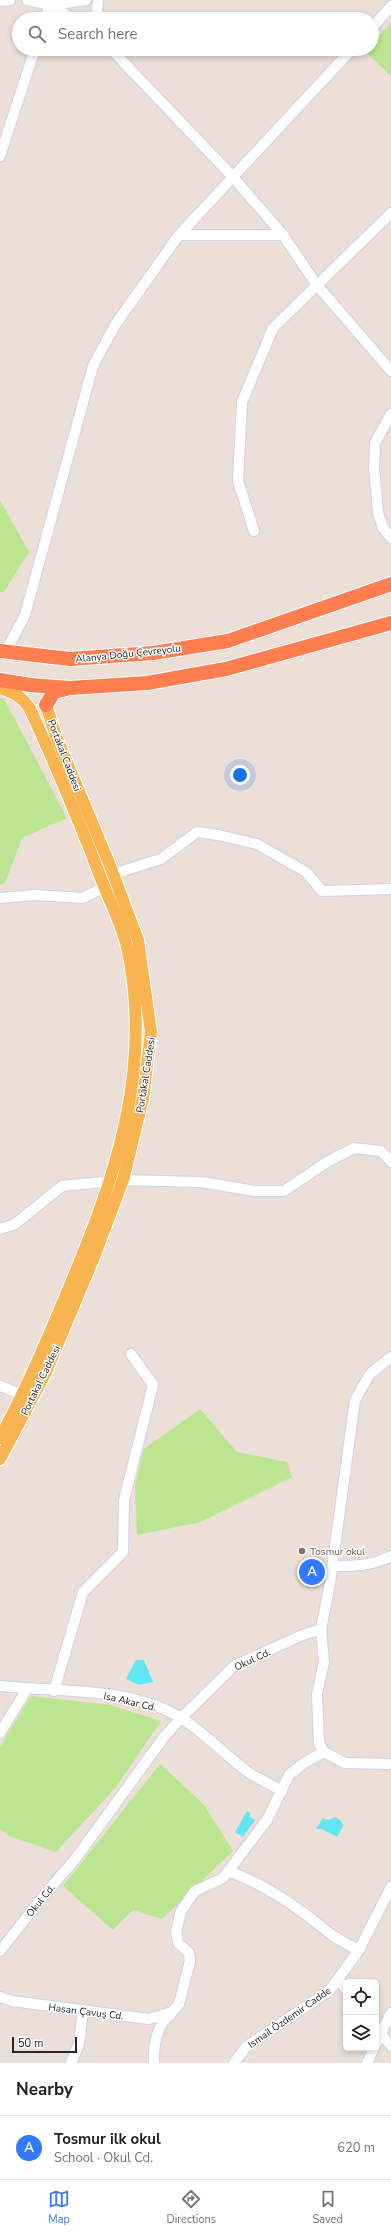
<!DOCTYPE html>
<html lang="en">
<head>
<meta charset="utf-8">
<style>
  body { margin:0; font-family:"Nunito Sans",sans-serif; background:#f2f2f2; color:#202124 }
  .controls { position:absolute; right:12px; bottom:12px; display:grid; overflow:hidden; border-radius:6px; box-shadow:0 2px 6px #0003 }
  .controls button { width:36px; height:36px; display:grid; place-items:center; padding:0; border:0; border-bottom:1px solid #e0e0e0; background:#fff; color:#202124; font:20px sans-serif }
  .scale { position:absolute; left:12px; bottom:10px; width:65px; box-sizing:border-box; padding-left:4px; border:2px solid #272727; border-top:0; font-size:11px; line-height:14px; white-space:nowrap; color:#272727; -webkit-text-stroke:3px #fff; paint-order:stroke }
  .you { position:absolute; left:240px; top:775px; width:14px; height:14px; margin:-10px; border:3px solid #fff; border-radius:50%; background:#1a73e8; box-shadow:0 0 0 6px #1a73e833 }
  .badge { display:grid; place-items:center; width:26px; height:26px; border-radius:50%; background:#3179ff; color:#fff; font-size:13px; font-weight:700 }
  .pin { position:absolute; translate:-50% -50%; border:2px solid #fff; box-shadow:0 1px 4px #0006 }
  .list { margin:0; padding:0; list-style:none }
  h2 { display:flex; justify-content:space-between; align-items:center; height:52px; margin:0; padding:0 16px; font-size:17px }
  h2 small { font-size:13px; font-weight:400; color:#757577 }
  .list li { display:grid; grid-template-columns:26px 1fr auto; gap:12px; align-items:center; box-sizing:border-box; height:64px; padding:0 16px; border-top:1px solid #e0e0e0 }
  .list b { display:block; font-size:15px; white-space:nowrap }
  .list p { margin:0; font-size:13px; white-space:nowrap; color:#757577 }
  .list em { font-size:13px; font-style:normal; color:#757577 }
  .icon { flex:none; width:22px; height:22px; fill:none; stroke:currentColor; stroke-width:2; stroke-linecap:round; stroke-linejoin:round }
  .map { position:relative; flex:none; width:391px; height:2063px; overflow:hidden }
  .search { position:absolute; background:#fff; box-shadow:0 2px 6px #0003; left:12px; right:12px; top:12px; height:44px; display:flex; align-items:center; gap:10px; box-sizing:border-box; padding:0 14px; border-radius:22px; color:#757577; font-size:15px }
  .sheet { height:116px; background:#fff }
  nav { display:flex; justify-content:space-around; align-items:center; box-sizing:border-box; height:56px; border-top:1px solid #e0e0e0; background:#fff; font-size:11px; color:#757577 }
  nav a { display:grid; justify-items:center; gap:2px }
  nav .on { color:#3179ff }
  .map>svg:first-child { display:block }
  .green { fill:#bbe590 }
  .water { fill:#63e6f4 }
  .lines { fill:none; stroke-linecap:round; stroke-linejoin:round }
  .minor-casing { stroke:#cdd4e2; stroke-width:12 }
  .major-casing { stroke:#fff; stroke-width:14 }
  .highway-casing { stroke:#fff; stroke-width:16 }
  .minor { stroke:#fff; stroke-width:10 }
  .major { stroke:#f7b450; stroke-width:12 }
  .highway { stroke:#ff7e4f; stroke-width:14 }
  .education-dot { fill:#8d6e63; stroke:#fff; stroke-width:1.5 }
  .labels { text-anchor:middle; stroke-width:3; stroke-linejoin:round; paint-order:stroke }
  .street-label { font-size:10px; fill:#272727; stroke:#fff }
  .education-label { font-size:10px; fill:#785e54; stroke:#fff; text-anchor:start }
</style>
</head>
<body>
<div class="map">
<svg width="391" height="2063" viewBox="0 0 391 2063">
  <rect width="100%" height="100%" fill="#ebdfd7"/>
  <g class="green">
    <polygon points="391,24 391,76 364,50 372,49 372,42"/>
    <polygon points="0,500 29,552 4,592 0,592"/>
    <polygon points="0,698 4,699 67,818 22,838 5,883 0,885"/>
    <polygon points="200,1409 237,1452 287,1462 292,1477 201,1522 137,1535 135,1485 144,1449"/>
    <polygon points="31,1696 110,1705 161,1721 116,1787 56,1852 9,1836 0,1829 0,1747"/>
    <polygon points="160,1764 204,1805 233,1851 162,1919 133,1910 113,1930 63,1886"/>
  </g>
  <g class="water">
    <polygon points="136,1660 144,1660 153,1682 139,1685 126,1679"/>
    <polygon points="247,1811 250,1813 250,1817 255,1820 243,1837 235,1832"/>
    <polygon points="335,1817 341,1821 343,1826 337,1837 322,1829 316,1829 323,1818 329,1820"/>
  </g>
  <g class="lines">
    <defs>
      <g id="minor">
        <polyline points="27,0 50,5 73,19"/>
        <polyline points="0,1 10,0"/>
        <polyline points="50,5 86,0"/>
        <polyline points="45,19 50,5"/>
        <polyline points="96,19 98,0"/>
        <polyline points="372,28 391,6"/>
        <polyline points="111,49 232,176 283,235 316,284 391,371"/>
        <polyline points="0,156 35,49"/>
        <polyline points="179,235 283,235"/>
        <polyline points="391,414 375,443 374,467 378,513 383,528 391,538"/>
        <polyline points="254,531 238,481 242,402 273,328 391,213"/>
        <polyline points="6,651 25,615 93,366 115,325 179,235 352,49"/>
        <polyline points="0,898 35,895 83,898 104,887 113,874 161,859 197,832 218,835 257,844 306,872 322,891 391,889"/>
        <polyline points="0,1229 15,1224 62,1186 123,1180 201,1182 255,1191 284,1191 327,1162 354,1148 381,1151 391,1162"/>
        <polyline points="0,1386 28,1397"/>
        <path d="M333 1566C354 1566 372 1566 391 1556"/>
        <path d="M0 1686C56 1692 132 1687 181 1718 205 1733 223 1753 245 1770 256 1778 270 1784 282 1791"/>
        <polyline points="54,1691 83,1592 123,1552 124,1500 153,1385 131,1354"/>
        <polyline points="0,1733 27,1689"/>
        <polyline points="324,1752 345,1763 391,1764"/>
        <path d="M228 1871C259 1882 287 1900 313 1920 330 1934 338 1940 359 1950"/>
        <polyline points="0,1951 41,1899 76,1858 164,1737 181,1718 234,1666 300,1636 321,1629 330,1583 355,1400 370,1374 391,1357"/>
        <polyline points="338,1979 346,1990"/>
        <polyline points="0,1997 12,2001 149,2019 172,2012 179,2004 190,1961 189,1953 178,1943 176,1932 181,1911 195,1891 223,1878 267,1820 289,1775 304,1763 324,1752 319,1743 317,1694 324,1662 321,1629"/>
        <polyline points="376,2027 391,2046"/>
        <polyline points="376,2044 391,2013"/>
        <polyline points="71,2063 79,2044 83,2011"/>
        <path d="M154 2063C153 2046 157 2024 171 2014"/>
        <polyline points="234,2063 246,2047 330,1990 359,1950 391,1887"/>
        <polyline points="367,2063 374,2048"/>
      </g>
      <g id="major">
        <path d="M0 688C14 692 22 697 30 709 56 766 80 823 102 881 110 902 122 925 127 947 154 1068 115 1179 68 1290 47 1340 26 1390 0 1438"/>
        <polyline points="0,1459 46,1372 96,1252 123,1180 143,1098 151,1032 138,940 109,863 57,739 46,705"/>
      </g>
      <g id="highway">
        <polyline points="0,651 70,659 153,653 228,641 391,584"/>
        <polyline points="0,680 30,685 70,688 147,683 226,669 391,623"/>
        <polyline points="46,705 54,692 66,689"/>
      </g>
    </defs>
    <use href="#minor" class="minor-casing"/>
    <use href="#major" class="major-casing"/>
    <use href="#highway" class="highway-casing"/>
    <use href="#minor" class="minor"/>
    <use href="#major" class="major"/>
    <use href="#highway" class="highway"/>
  </g>
  <circle class="education-dot" cx="302" cy="1551" r="4"/>
  <g class="labels">
    <g class="street-label">
      <text transform="translate(128 653) rotate(-6)" y="4">Alanya Doğu Çevreyolu</text>
      <text transform="translate(65 755) rotate(69)" y="4">Portakal Caddesi</text>
      <text transform="translate(145 1075) rotate(-81)" y="4">Portakal Caddesi</text>
      <text transform="translate(40 1380) rotate(-64)" y="4">Portakal Caddesi</text>
      <text transform="translate(252 1659) rotate(-25)" y="4">Okul Cd.</text>
      <text transform="translate(130 1701) rotate(13)" y="4">Isa Akar Cd.</text>
      <text transform="translate(40 1900) rotate(-51)" y="4">Okul Cd.</text>
      <text transform="translate(86 2011) rotate(7)" y="4">Hasan Çavuş Cd.</text>
      <text transform="translate(289 2017) rotate(-35)" y="4">Ismail Ôzdemir Cadde</text>
    </g>
    <g class="education-label">
      <text x="310" y="1555">Tosmur okul</text>
    </g>
  </g>
</svg>
<div class="controls">
<button><svg class="icon" aria-label="locate" viewBox="0 0 24 24"><circle cx="12" cy="12" r="6"/><path d="M12 2v4M12 18v4M2 12h4M18 12h4"/></svg></button>
<button><svg class="icon" aria-label="layers" viewBox="0 0 24 24"><path d="M12 4l9 5-9 5-9-5zM3 14l9 5 9-5"/></svg></button>
</div>
<div class="scale">50 m</div>
<div class="you"></div>
<div class="pin badge" style="left:312px;top:1572px">A</div>
<div class="search"><svg class="icon" aria-label="search" viewBox="0 0 24 24"><circle cx="10" cy="10" r="6"/><path d="M15 15l6 6"/></svg>Search here</div>
</div>
<section class="sheet">
<h2>Nearby<small></small></h2>
<ul class="list">
<li><span class="badge">A</span><div><b>Tosmur ilk okul</b><p>School · Okul Cd.</p></div><em>620 m</em></li>
</ul>
</section>
<nav>
<a class="on"><svg class="icon" aria-label="map" viewBox="0 0 24 24"><path d="M3 6l6-2 6 2 6-2v14l-6 2-6-2-6 2zM9 4v14M15 6v14"/></svg>Map</a>
<a><svg class="icon" aria-label="directions" viewBox="0 0 24 24"><path d="M12 3l9 9-9 9-9-9zM9 14v-3h6M13 9l2 2-2 2"/></svg>Directions</a>
<a><svg class="icon" aria-label="saved" viewBox="0 0 24 24"><path d="M7 4h10v16l-5-4-5 4z"/></svg>Saved</a>
</nav>
</body>
</html>
